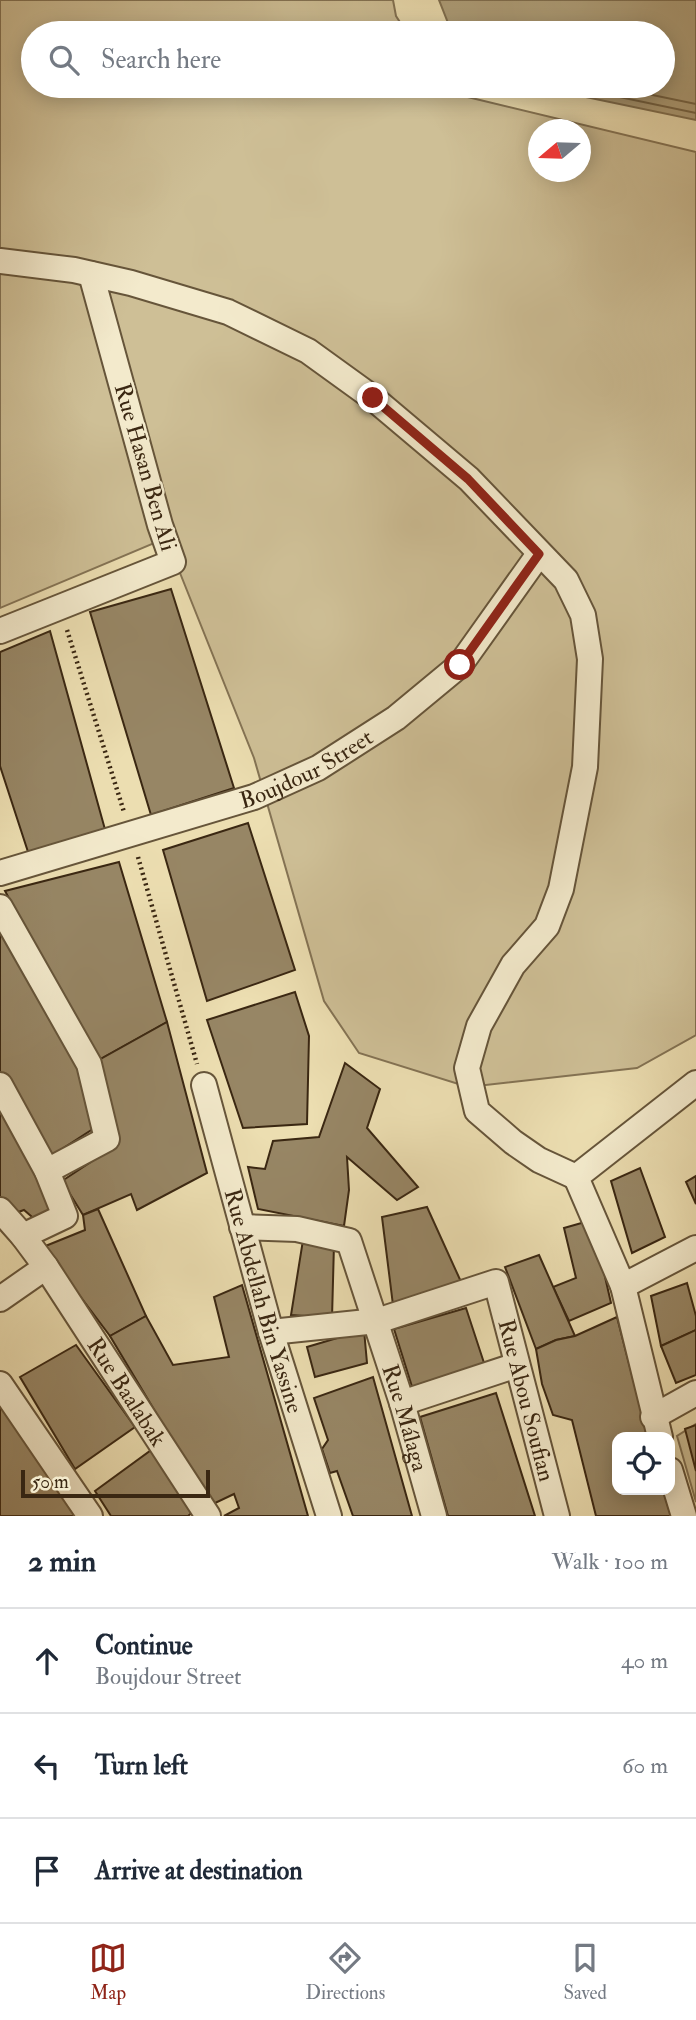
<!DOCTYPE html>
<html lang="en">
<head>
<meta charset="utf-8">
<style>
  body { margin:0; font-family:"IM FELL Double Pica",serif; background:#f6f6f7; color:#1f2937 }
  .controls { position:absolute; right:21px; bottom:21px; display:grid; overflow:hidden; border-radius:14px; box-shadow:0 4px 18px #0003 }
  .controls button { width:63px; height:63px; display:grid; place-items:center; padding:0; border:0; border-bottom:2px solid #e0e1e3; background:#fff; color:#1f2937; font:35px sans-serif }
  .compass { position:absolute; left:528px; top:119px; width:63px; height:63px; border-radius:50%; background:#fff; box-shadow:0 4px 18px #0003; rotate:251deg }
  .scale { position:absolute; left:21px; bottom:18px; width:189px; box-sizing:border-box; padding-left:7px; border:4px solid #3a2712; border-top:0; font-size:19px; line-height:24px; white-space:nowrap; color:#3a2712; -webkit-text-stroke:5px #f3eacc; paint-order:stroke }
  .stop { position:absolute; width:21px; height:21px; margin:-16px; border:5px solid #8f2418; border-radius:50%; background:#fff }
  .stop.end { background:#8f2418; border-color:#fff; box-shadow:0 2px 7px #0008 }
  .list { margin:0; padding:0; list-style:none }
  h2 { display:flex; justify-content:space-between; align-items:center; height:91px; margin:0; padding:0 28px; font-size:30px }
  h2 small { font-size:23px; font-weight:400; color:#747a83 }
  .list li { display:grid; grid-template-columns:46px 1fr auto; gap:21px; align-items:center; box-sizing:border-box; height:105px; padding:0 28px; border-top:2px solid #e0e1e3 }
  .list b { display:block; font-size:26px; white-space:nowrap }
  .list p { margin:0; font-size:23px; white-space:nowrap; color:#747a83 }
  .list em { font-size:23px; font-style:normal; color:#747a83 }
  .icon { flex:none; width:38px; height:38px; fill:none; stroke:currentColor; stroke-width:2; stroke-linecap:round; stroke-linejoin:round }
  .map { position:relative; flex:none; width:696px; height:1516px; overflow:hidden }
  .search { position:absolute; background:#fff; box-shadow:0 4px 18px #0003; left:21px; right:21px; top:21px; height:77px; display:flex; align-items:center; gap:18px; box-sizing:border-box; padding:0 24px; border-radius:38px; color:#747a83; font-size:26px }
  .sheet { height:406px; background:#fff }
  nav { display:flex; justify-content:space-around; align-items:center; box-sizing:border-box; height:98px; border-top:2px solid #e0e1e3; background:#fff; font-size:19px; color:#747a83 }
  nav a { display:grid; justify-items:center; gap:4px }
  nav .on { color:#8f2418 }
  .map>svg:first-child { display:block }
  .green { fill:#cebf96; stroke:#847354; stroke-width:2; fill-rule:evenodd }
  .water { fill:#afa07b; stroke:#807051; stroke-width:2 }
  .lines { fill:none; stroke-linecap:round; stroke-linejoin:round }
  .shore { stroke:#746446; stroke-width:2 }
  .building { fill:#978665; stroke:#3a2712; stroke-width:2 }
  .minor-casing { stroke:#66553a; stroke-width:28 }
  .path { stroke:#3a2712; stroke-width:4.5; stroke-dasharray:2 3.5; stroke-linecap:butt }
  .minor { stroke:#f3eacc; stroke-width:24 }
  .route { stroke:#8f2418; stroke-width:9 }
  .labels { text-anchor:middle; stroke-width:5; stroke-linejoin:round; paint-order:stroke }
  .street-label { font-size:23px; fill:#3a2712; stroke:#f3eacc }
</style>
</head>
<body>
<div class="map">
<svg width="696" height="1516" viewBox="0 0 696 1516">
  <rect width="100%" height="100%" fill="#ecdeb1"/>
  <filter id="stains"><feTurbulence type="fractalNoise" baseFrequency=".00286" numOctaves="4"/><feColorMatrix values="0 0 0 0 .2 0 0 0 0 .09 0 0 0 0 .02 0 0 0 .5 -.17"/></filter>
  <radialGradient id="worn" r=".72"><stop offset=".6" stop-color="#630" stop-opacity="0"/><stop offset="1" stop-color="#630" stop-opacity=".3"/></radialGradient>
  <g class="green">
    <path d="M0 0H393L396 16 407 33H33V86H442L447 92 696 152V1035L637 1068 468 1087 359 1053 324 1001 254 758 166 538 0 608ZM538 130H580V172H538Z"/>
    <polygon points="696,1424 696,1502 677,1436"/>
  </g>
  <polygon class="water" points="439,0 696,0 696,120 533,86 663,86 663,33 452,33"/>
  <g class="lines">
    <g class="shore">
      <polyline points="567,86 696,113"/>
      <polyline points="609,86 696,104"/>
    </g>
  </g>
  <g class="building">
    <polygon points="171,589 234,788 151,815 90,612"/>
    <polygon points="50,631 106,833 30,858 0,766 0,652"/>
    <polygon points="248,823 295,970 207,1001 163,850"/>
    <polygon points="119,862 167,1022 97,1061 5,891"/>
    <polygon points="0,926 80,1059 99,1125 48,1158 0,1072"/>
    <polygon points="295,992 309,1036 307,1124 243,1128 207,1020"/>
    <polygon points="167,1022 207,1173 137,1210 131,1194 83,1215 62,1181 118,1144 97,1061"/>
    <polygon points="345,1063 380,1089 367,1128 418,1187 397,1200 347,1157 349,1190 344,1226 258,1209 248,1167 265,1169 273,1141 319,1137"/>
    <polygon points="0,1096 57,1209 39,1223 24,1210 10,1215 0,1203"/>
    <polygon points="640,1168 665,1237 632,1253 611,1181"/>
    <polygon points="696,1176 696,1204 686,1182"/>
    <polygon points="427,1207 462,1284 393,1305 382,1217"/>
    <polygon points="98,1209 146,1316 110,1336 43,1247 85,1230 83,1215"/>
    <polygon points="592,1220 611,1303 569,1321 553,1287 576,1278 564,1228"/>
    <polygon points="303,1240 334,1244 332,1318 291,1315"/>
    <polygon points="539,1255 575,1336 556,1340 536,1349 505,1267"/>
    <polygon points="687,1283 696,1316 696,1330 661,1346 651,1296"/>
    <polygon points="242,1285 308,1516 224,1516 239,1508 234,1494 211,1505 110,1336 146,1316 173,1365 229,1357 214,1297"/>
    <polygon points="466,1308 487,1372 414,1393 394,1329"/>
    <polygon points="617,1317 648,1437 617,1437 617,1490 663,1490 671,1516 596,1516 572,1420 553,1415 542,1384 536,1349 556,1340 575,1336"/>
    <polygon points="364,1330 367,1363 315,1377 307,1347"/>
    <polygon points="696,1330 696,1375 676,1383 661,1346"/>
    <polygon points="76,1345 135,1427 75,1469 20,1377"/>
    <polygon points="373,1377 412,1516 353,1516 337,1471 330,1473 322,1449 328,1440 314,1398"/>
    <polygon points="496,1393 535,1516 448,1516 420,1417"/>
    <polygon points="0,1394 75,1516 0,1516"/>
    <polygon points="696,1425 696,1471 685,1429"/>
    <polygon points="154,1448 194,1511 188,1516 111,1516 95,1491"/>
  </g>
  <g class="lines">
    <defs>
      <g id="minor">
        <polyline points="0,261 74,270 131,283 228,312 308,351 373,398 469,479 566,580 583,615 590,659 585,767 561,889 547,926 513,965 479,1026 467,1068 477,1111 513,1142 539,1160 576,1177"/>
        <polyline points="0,631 173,562 160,525 91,274"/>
        <path id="s1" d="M0 873 254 797 318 768 396 718 460 665 539 554"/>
        <polyline points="0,907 89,1064 107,1139 47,1171"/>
        <polyline points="0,1085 47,1171 65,1216 23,1236"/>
        <path id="s2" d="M204 1085 271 1332 329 1516"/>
        <path id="s3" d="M0 1210 23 1236 46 1267 208 1516"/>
        <path id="s4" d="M242 1227 297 1229 349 1241 402 1403 434 1516"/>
        <polyline points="623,1286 696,1248"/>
        <polyline points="0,1299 46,1267"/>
        <path id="s5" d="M271 1332 377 1321 496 1282 557 1516"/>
        <polyline points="0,1384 90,1516"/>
        <polyline points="402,1403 517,1365"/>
        <polyline points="653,1417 696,1393"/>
        <polyline points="660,1437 623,1286 576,1177 696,1083"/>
        <polyline points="670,1470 684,1516"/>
      </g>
    </defs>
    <use href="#minor" class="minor-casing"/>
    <g class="path">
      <polyline points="67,630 124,812"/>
      <polyline points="138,857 197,1064"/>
    </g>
    <use href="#minor" class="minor"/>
  </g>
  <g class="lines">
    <polyline class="route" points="373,398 468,479 539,554 460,665"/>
  </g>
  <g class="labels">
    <g class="street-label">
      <text transform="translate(146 467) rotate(74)" y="8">Rue Hasan Ben Ali</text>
      <text dy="8" stroke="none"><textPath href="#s1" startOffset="324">Boujdour Street</textPath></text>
      <text dy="8" stroke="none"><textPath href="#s2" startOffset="224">Rue Abdellah Bin Yassine</textPath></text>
      <text dy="8" stroke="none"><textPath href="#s3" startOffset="222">Rue Baalabak</textPath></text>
      <text dy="8" stroke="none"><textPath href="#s5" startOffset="354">Rue Abou Soufian</textPath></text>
      <text dy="8" stroke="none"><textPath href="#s4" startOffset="294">Rue Málaga</textPath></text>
    </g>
  </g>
  <rect width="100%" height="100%" filter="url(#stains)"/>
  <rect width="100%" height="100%" fill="url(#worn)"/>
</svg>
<div class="controls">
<button><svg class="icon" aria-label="locate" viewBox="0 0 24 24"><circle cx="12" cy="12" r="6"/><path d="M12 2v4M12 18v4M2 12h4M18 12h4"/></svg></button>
</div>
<svg class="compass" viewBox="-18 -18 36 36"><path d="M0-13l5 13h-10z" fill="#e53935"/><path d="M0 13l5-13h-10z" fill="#747a83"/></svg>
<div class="scale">50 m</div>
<div class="stop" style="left:460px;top:665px"></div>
<div class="stop end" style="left:373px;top:398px"></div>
<div class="search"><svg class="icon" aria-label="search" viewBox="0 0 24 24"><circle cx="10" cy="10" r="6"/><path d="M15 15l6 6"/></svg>Search here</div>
</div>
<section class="sheet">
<h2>2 min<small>Walk · 100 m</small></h2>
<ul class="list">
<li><svg class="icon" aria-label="ahead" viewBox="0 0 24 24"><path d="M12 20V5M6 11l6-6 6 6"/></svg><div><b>Continue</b><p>Boujdour Street</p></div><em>40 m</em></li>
<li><svg class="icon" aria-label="left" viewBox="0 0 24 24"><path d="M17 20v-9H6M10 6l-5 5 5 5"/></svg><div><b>Turn left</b></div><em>60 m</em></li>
<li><svg class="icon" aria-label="arrive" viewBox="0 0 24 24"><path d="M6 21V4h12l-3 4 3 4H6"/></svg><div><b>Arrive at destination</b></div></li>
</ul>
</section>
<nav>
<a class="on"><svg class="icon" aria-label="map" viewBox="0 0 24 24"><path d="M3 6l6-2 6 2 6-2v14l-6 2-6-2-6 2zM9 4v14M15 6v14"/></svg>Map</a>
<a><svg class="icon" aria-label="directions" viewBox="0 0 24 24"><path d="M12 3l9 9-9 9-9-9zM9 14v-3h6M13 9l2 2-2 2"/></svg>Directions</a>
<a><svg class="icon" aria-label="saved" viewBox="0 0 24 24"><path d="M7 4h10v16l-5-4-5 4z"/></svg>Saved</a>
</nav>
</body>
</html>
